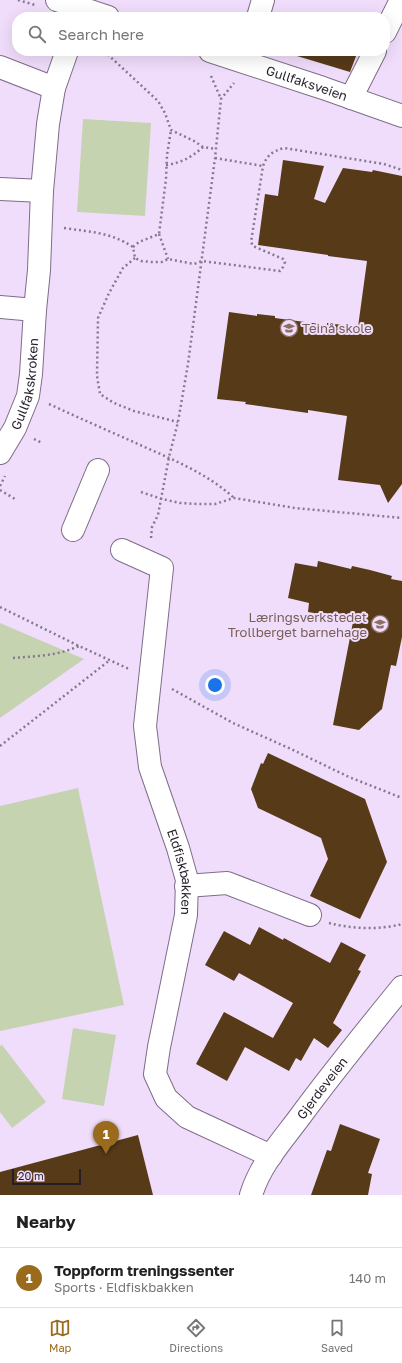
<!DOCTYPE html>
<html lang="en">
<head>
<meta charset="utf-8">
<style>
  body { margin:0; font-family:"Golos Text",sans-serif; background:#f6f6f6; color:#222 }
  .scale { position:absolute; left:12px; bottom:10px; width:69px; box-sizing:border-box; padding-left:4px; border:2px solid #251e29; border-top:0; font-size:11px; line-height:14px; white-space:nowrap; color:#251e29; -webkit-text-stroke:3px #f0ddfb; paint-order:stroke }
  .you { position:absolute; left:215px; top:685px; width:14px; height:14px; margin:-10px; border:3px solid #fff; border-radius:50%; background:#1a73e8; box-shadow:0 0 0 6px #1a73e833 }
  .badge { display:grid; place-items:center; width:26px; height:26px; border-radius:50%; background:#9a6b1c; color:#fff; font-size:13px; font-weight:700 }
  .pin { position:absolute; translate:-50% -33px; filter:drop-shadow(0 1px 2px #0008) }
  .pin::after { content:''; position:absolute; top:21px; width:14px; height:12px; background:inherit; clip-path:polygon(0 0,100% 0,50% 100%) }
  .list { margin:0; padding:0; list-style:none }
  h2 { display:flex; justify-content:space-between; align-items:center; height:52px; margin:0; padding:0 16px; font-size:17px }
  h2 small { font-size:13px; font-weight:400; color:#767676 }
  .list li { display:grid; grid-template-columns:26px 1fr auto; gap:12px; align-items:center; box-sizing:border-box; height:60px; padding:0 16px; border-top:1px solid #e0e0e0 }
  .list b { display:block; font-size:15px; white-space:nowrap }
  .list p { margin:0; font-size:13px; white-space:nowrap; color:#767676 }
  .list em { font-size:13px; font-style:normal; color:#767676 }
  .icon { flex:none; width:22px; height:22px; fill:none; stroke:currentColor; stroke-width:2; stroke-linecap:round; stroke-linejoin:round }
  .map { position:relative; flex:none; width:402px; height:1195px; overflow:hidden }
  .search { position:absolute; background:#fff; box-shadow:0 4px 16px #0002; left:12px; right:12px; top:12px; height:44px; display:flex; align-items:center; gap:10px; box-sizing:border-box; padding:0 14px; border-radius:16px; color:#767676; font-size:15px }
  .sheet { height:112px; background:#fff }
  nav { display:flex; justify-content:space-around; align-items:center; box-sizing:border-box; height:56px; border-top:1px solid #e0e0e0; background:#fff; font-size:11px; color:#767676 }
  nav a { display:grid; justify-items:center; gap:2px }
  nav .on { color:#9a6b1c }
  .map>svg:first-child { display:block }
  .green { fill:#c6d3b1 }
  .building { fill:#573a18 }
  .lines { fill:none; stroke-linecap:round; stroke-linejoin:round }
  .minor-casing { stroke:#7e6d88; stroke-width:24 }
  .path { stroke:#86798d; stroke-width:2.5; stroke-dasharray:2 3; stroke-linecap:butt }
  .minor { stroke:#fff; stroke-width:22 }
  .labels { text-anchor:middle; stroke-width:4; stroke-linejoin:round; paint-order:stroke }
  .street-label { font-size:13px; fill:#251e29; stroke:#f0ddfb }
  .education-label { font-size:13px; fill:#785e54; stroke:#f0ddfb; text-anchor:start }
</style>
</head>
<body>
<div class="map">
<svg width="402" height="1195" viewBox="0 0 402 1195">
  <rect width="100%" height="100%" fill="#f0ddfb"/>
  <g class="green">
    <polygon points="83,119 151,123 145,216 77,212"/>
    <polygon points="0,623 84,659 0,718"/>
    <polygon points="78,788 124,1005 0,1031 0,806"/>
    <polygon points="73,1028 116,1035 104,1106 62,1099"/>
    <polygon points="2,1045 46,1102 12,1128 0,1112 0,1046"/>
  </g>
  <g class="building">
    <polygon points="298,51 358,51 350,72 297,56"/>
    <polygon points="283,160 324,166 314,199 325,203 343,168 372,172 373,170 402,176 402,484 388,503 380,485 338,480 347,416 308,410 308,413 245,404 246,402 217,399 229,312 257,316 257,314 275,316 275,318 327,325 327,323 358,327 367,261 328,256 328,255 258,245 265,194 278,196"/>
    <polygon points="318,561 351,569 352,566 370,570 392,576 391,579 402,581 402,637 396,666 391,665 382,709 359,730 333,725 353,622 314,614 314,613 308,612 309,603 288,598 295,563 317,567"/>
    <polygon points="268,753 365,799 387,862 360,919 310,896 328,859 321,838 258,808 251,789 261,763 263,764"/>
    <polygon points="259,927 283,940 284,938 330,963 341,942 366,955 358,970 361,971 333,1023 342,1030 328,1048 314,1038 301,1061 296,1058 289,1071 245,1047 227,1081 196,1064 224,1012 273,1038 293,1003 239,973 234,981 205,965 224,931 250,945"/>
    <polygon points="340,1124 380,1139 368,1173 372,1174 368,1195 311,1195 327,1150 331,1151"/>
    <polygon points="138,1135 153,1195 0,1195 0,1172"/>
  </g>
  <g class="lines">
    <defs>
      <g id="minor">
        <polyline points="57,0 108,17"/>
        <polyline points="258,17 263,0"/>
        <polyline points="385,32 401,0"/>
        <path id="s1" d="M210 51 323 88 402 116"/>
        <polyline points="0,67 54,88"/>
        <polyline points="351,98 375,51"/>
        <polyline points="0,189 42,191"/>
        <polyline points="0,307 35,310"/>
        <path id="s2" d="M0 453 15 428 28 396 31 374 35 310 39 270 42 191 48 124 54 88 67 51"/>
        <polyline points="73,530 98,470"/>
        <path id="s3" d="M122 550 162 568 145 726 150 767 178 848 187 880 186 915 159 1047 155 1074 166 1098 187 1117 271 1156"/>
        <polyline points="186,886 227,883 310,915"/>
        <path id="s4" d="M251 1195C260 1165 281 1142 299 1118 332 1073 367 1030 402 987"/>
      </g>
    </defs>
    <use href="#minor" class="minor-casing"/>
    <g class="path">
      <polyline points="18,0 35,5"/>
      <polyline points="104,51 158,101 165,113 171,130 194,141 203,147 216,149"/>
      <polyline points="174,51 188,56"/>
      <polyline points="211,76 221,99"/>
      <polyline points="215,158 263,166"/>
      <path d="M166 165C181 163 192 157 203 147"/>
      <path d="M64 228C90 232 110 232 133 247L135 258 141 261 152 262H162L168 259 194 264 202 261 280 271 283 267 285 262 283 259 253 246 251 242 263 166C267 155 273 151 284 148L384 164 402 170"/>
      <polyline points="159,234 168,259"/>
      <polyline points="133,247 139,242 159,234 166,179 167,155 171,130"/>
      <polyline points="135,258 123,268 109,293 98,318 97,376 100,394 114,403 134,411 178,422"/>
      <path d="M49 404C79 418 109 431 138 444 171 459 207 473 234 498"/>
      <polyline points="34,439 42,443"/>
      <polyline points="0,486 5,476"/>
      <polyline points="0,490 15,499"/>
      <polyline points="141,492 162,499 180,503 198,504 215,504 234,498 295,508 402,518"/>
      <polyline points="151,538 152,527 158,515 169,457 178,422 188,364 215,158 221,99 234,83"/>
      <polyline points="0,607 79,646 129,669"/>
      <path d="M13 658C35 656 58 656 79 646"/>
      <polyline points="172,689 233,723 291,749 349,777 402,798"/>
      <polyline points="0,746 110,660"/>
      <path d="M329 923C352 929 380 930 402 924"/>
    </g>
    <use href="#minor" class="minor"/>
  </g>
  <defs>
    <symbol id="school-ring" viewBox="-11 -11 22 22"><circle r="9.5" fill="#f0ddfb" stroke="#8d6e63" stroke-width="1.5"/><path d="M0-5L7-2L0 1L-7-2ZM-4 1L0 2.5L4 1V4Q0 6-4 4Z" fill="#8d6e63"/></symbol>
  </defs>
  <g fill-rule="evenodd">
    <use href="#school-ring" x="279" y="318" width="20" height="20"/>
    <use href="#school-ring" x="370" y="614" width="20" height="20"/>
  </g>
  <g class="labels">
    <g class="street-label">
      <text dy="5" stroke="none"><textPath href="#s1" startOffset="102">Gullfaksveien</textPath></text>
      <text dy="5" stroke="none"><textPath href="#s2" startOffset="75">Gullfakskroken</textPath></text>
      <text dy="5" stroke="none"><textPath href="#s3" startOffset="354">Eldfiskbakken</textPath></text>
      <text dy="5" stroke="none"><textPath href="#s4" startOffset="129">Gjerdeveien</textPath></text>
    </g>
    <g class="education-label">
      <text x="302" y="333">Teinå skole</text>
      <text x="367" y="622" text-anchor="end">Læringsverkstedet<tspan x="367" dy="15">Trollberget barnehage</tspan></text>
    </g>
  </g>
</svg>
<div class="scale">20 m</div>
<div class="you"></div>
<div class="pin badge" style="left:106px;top:1154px">1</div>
<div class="search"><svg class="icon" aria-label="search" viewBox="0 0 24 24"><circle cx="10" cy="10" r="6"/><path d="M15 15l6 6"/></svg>Search here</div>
</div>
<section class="sheet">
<h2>Nearby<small></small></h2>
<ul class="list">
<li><span class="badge">1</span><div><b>Toppform treningssenter</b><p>Sports · Eldfiskbakken</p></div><em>140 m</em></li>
</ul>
</section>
<nav>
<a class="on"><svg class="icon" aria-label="map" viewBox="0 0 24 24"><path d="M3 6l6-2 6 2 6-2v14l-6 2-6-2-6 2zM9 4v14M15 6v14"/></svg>Map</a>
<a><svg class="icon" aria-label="directions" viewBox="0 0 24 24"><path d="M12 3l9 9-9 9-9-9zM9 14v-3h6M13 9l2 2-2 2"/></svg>Directions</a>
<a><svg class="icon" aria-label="saved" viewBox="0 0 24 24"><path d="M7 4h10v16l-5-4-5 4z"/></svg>Saved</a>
</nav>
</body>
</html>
